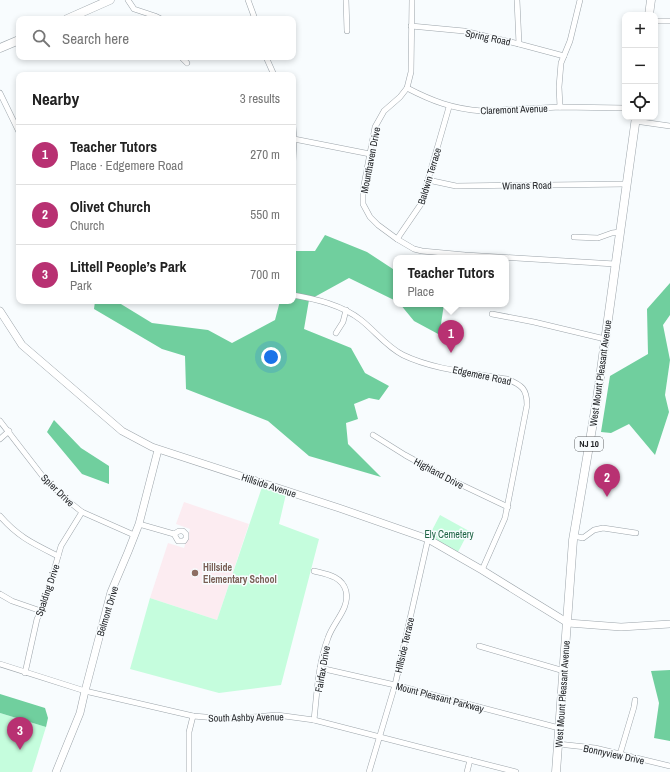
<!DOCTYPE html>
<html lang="en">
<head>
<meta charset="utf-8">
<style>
  body { margin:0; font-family:"Archivo Narrow",sans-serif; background:#f6f6f6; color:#222 }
  .controls { position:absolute; right:12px; top:12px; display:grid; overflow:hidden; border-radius:8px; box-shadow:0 2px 6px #0003 }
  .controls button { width:36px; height:36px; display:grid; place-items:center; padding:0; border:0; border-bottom:1px solid #e0e0e0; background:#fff; color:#222; font:20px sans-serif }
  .you { position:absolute; left:271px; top:357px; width:14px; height:14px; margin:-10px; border:3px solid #fff; border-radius:50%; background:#1a73e8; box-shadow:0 0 0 6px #1a73e833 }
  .badge { display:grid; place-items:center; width:26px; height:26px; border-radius:50%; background:#b83172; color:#fff; font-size:13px; font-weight:700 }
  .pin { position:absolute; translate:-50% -33px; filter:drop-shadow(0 1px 2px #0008) }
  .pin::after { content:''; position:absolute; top:21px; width:14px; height:12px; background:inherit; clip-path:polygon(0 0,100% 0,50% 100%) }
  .popup { position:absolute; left:393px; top:255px; width:116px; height:52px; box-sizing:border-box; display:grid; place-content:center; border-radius:8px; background:#fff; filter:drop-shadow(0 1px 3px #0005); font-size:13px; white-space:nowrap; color:#767676 }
  .popup b { font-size:15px; color:#222 }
  .popup::after { content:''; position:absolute; left:50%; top:100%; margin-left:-8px; border:8px solid transparent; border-top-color:#fff }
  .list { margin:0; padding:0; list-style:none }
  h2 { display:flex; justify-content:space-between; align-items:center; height:52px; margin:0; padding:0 16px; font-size:17px }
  h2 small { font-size:13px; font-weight:400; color:#767676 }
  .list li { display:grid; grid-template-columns:26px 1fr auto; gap:12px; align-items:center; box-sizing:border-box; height:60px; padding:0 16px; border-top:1px solid #e0e0e0 }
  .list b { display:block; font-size:15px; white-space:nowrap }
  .list p { margin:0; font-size:13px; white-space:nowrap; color:#767676 }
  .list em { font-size:13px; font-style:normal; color:#767676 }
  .icon { flex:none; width:22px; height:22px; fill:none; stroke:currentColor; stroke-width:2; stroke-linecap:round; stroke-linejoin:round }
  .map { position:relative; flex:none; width:670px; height:772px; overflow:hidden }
  .search { position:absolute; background:#fff; box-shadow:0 2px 6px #0003; left:16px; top:16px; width:280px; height:44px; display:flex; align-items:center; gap:10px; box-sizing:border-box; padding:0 14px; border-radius:8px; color:#767676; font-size:15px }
  .panel { position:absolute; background:#fff; box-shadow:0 2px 6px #0003; left:16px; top:72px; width:280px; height:232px; border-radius:8px }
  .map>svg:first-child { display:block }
  .commercial { fill:#fcecf1 }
  .green { fill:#c5fddd }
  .forest { fill:#70cf9e }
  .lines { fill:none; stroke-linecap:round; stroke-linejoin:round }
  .street-casing { stroke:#9ca4aa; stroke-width:6 }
  .secondary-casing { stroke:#9ca4aa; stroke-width:8 }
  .primary-casing { stroke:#9ca4aa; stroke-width:9 }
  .street { stroke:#fff; stroke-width:5 }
  .secondary { stroke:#fff; stroke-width:7 }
  .primary { stroke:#fff; stroke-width:8 }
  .education-dot { fill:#8d6e63; stroke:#f8fcfe; stroke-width:1.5 }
  .labels { text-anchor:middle; stroke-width:3; stroke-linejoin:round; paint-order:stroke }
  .shield { fill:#f8fcfe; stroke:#606365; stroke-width:1 }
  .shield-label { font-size:9px; font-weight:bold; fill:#1f2124 }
  .street-label { font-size:10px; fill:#1f2124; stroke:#f8fcfe }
  .park-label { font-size:10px; fill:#1f6545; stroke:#f8fcfe }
  .education-label { font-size:10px; font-weight:bold; fill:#785e54; stroke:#f8fcfe; text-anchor:start }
</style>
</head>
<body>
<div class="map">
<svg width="670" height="772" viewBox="0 0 670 772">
  <rect width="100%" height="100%" fill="#f8fcfe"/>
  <polygon class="commercial" points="184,502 249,524 217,620 150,598 168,543 184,548 190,529 176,524"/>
  <g class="green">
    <polygon points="262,487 286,494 279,524 319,539 281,685 219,693 130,669 150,598 217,620"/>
    <polygon points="440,515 469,531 458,552 429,536"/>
    <polygon points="0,713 46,727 32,772 0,772"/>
  </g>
  <g class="forest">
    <polygon points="325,235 367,252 396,271 396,301 349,278 309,300 304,329 351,348 365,373 389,386 379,400 369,398 354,404 358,419 346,423 348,444 381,477 309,456 268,421 186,389 185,356 162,349 94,309 95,301 116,301 152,323 208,330 232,343 275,320 280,301 293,301 293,251 315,251"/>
    <polygon points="670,283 670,315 663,325 670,360 665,395 669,412 655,455 629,424 611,433 601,432 610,376 648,354 647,309"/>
    <polygon points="400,304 444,304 441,324 453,342 414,321"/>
    <polygon points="54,420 81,448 109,466 109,484 82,474 47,432"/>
    <polygon points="670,670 670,741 654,738 659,703 651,671"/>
    <polygon points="0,694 45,708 48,718 46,727 0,713"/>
  </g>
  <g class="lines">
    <defs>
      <g id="street">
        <polyline points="128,0 134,9 155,16 161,19"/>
        <polyline points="248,0 255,19"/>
        <polyline points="346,0 347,31"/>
        <polyline points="412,0 411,72 407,88 400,97 384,111 375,127 363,190 363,204 370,217 378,225 397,239 414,249 422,251 465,255 615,264"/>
        <polyline points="517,0 519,44"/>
        <polyline points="655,21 670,21"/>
        <polyline points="411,26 464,31 519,44 564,56"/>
        <polyline points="181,57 187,63"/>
        <polyline points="266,57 274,75"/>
        <path d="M407 88C432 101 453 109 482 111L560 107 625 108"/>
        <polyline points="0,93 19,132"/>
        <polyline points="560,107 559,87 561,63 570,41 580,0"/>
        <polyline points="635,121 670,126"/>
        <polyline points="293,126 294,139 293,161"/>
        <polyline points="294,139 370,154"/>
        <polyline points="428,180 456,186 627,184"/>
        <polyline points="574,237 598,238 612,233 620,232"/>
        <polyline points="397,239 421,204 449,107"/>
        <path d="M293 295C316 299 342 305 361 320 375 331 387 347 403 355 434 370 474 373 507 379 522 385 527 389 527 405L505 518 482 570"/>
        <polyline points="492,314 534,322 605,339"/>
        <polyline points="336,333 343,322 346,310"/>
        <polyline points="0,421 44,478 67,500 82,512 134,535"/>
        <polyline points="373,435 405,455 447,478 508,507"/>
        <polyline points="0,439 9,431"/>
        <path d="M0 516C18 537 34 544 58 556"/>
        <polyline points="139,524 174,534 179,531 183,531 186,534 186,538 184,541 178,541 174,534"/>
        <polyline points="574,536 583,538 594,530 603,528 636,533"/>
        <polyline points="0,594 12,601 41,611"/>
        <polyline points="479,646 564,671"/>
        <polyline points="0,664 85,691 193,716 229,719 277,715 314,720 516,772"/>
        <polyline points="320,668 395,685 559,728"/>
        <polyline points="25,673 37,619 44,605 61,546 82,512"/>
        <path d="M314 720C317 693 318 664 328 638 333 622 350 609 346 591 342 576 326 574 314 571"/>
        <polyline points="558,744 595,748 670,766"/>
        <polyline points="620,754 634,707 635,700"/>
        <polyline points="189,772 189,732 193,716"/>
        <polyline points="369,772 395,685 428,539"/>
        <polyline points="467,772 470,760"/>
      </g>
      <g id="secondary">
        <polyline points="0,311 22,345 122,431 152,447 339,508 428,539 482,570 568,623 621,627 670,624"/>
        <polyline points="56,772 80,713 85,691 111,592 128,552 139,524 158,450"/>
      </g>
      <g id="primary">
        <polyline points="649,15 651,0"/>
        <polyline points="67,19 110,0"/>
        <polyline points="0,48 19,40"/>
        <polyline points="556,772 573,540 597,399 636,117"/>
      </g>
    </defs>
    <use href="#street" class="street-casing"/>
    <use href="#secondary" class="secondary-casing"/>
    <use href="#primary" class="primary-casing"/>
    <use href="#street" class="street"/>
    <use href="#secondary" class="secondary"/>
    <use href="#primary" class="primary"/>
  </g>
  <circle class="education-dot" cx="195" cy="573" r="4"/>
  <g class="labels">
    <rect class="shield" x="575" y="437" width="28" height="14" rx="3"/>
    <g class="shield-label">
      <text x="589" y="447">NJ 10</text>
    </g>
    <g class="street-label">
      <text transform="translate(488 37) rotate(12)" y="4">Spring Road</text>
      <text transform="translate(514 109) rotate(-2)" y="4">Claremont Avenue</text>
      <text transform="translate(370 160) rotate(-79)" y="4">Mounthaven Drive</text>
      <text transform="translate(429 176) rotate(-73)" y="4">Baldwin Terrace</text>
      <text transform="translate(527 185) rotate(-1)" y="4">Winans Road</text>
      <text transform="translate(600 373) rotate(-82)" y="4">West Mount Pleasant Avenue</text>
      <text transform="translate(482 375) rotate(12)" y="4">Edgemere Road</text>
      <text transform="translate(439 473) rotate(28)" y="4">Highland Drive</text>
      <text transform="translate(269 485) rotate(18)" y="4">Hillside Avenue</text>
      <text transform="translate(58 490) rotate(44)" y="4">Spier Drive</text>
      <text transform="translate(47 590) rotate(-71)" y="4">Spalding Drive</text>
      <text transform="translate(107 611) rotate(-73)" y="4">Belmont Drive</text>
      <text transform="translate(404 645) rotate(-77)" y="4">Hillside Terrace</text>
      <text transform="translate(322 669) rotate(-80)" y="4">Fairfax Drive</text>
      <text transform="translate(562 694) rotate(-86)" y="4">West Mount Pleasant Avenue</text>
      <text transform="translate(440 697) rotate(15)" y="4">Mount Pleasant Parkway</text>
      <text transform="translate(246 717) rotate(-1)" y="4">South Ashby Avenue</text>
      <text transform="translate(614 754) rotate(12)" y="4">Bonnyview Drive</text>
    </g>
    <g class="park-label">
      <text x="449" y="538">Ely Cemetery</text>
    </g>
    <g class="education-label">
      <text x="203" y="571">Hillside<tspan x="203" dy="12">Elementary School</tspan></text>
    </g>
  </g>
</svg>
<div class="controls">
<button>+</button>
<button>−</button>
<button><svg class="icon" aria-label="locate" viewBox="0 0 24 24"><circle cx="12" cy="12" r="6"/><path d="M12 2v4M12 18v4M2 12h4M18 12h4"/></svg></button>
</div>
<div class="you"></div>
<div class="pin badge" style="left:451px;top:353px">1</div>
<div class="popup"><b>Teacher Tutors</b>Place</div>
<div class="pin badge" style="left:607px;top:497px">2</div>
<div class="pin badge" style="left:20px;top:750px">3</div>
<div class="search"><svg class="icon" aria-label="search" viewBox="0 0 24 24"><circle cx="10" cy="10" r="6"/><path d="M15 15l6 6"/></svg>Search here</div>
<section class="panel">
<h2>Nearby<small>3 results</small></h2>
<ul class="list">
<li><span class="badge">1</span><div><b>Teacher Tutors</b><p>Place · Edgemere Road</p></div><em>270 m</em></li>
<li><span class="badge">2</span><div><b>Olivet Church</b><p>Church</p></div><em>550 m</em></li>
<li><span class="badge">3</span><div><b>Littell People’s Park</b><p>Park</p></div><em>700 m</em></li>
</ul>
</section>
</div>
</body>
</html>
